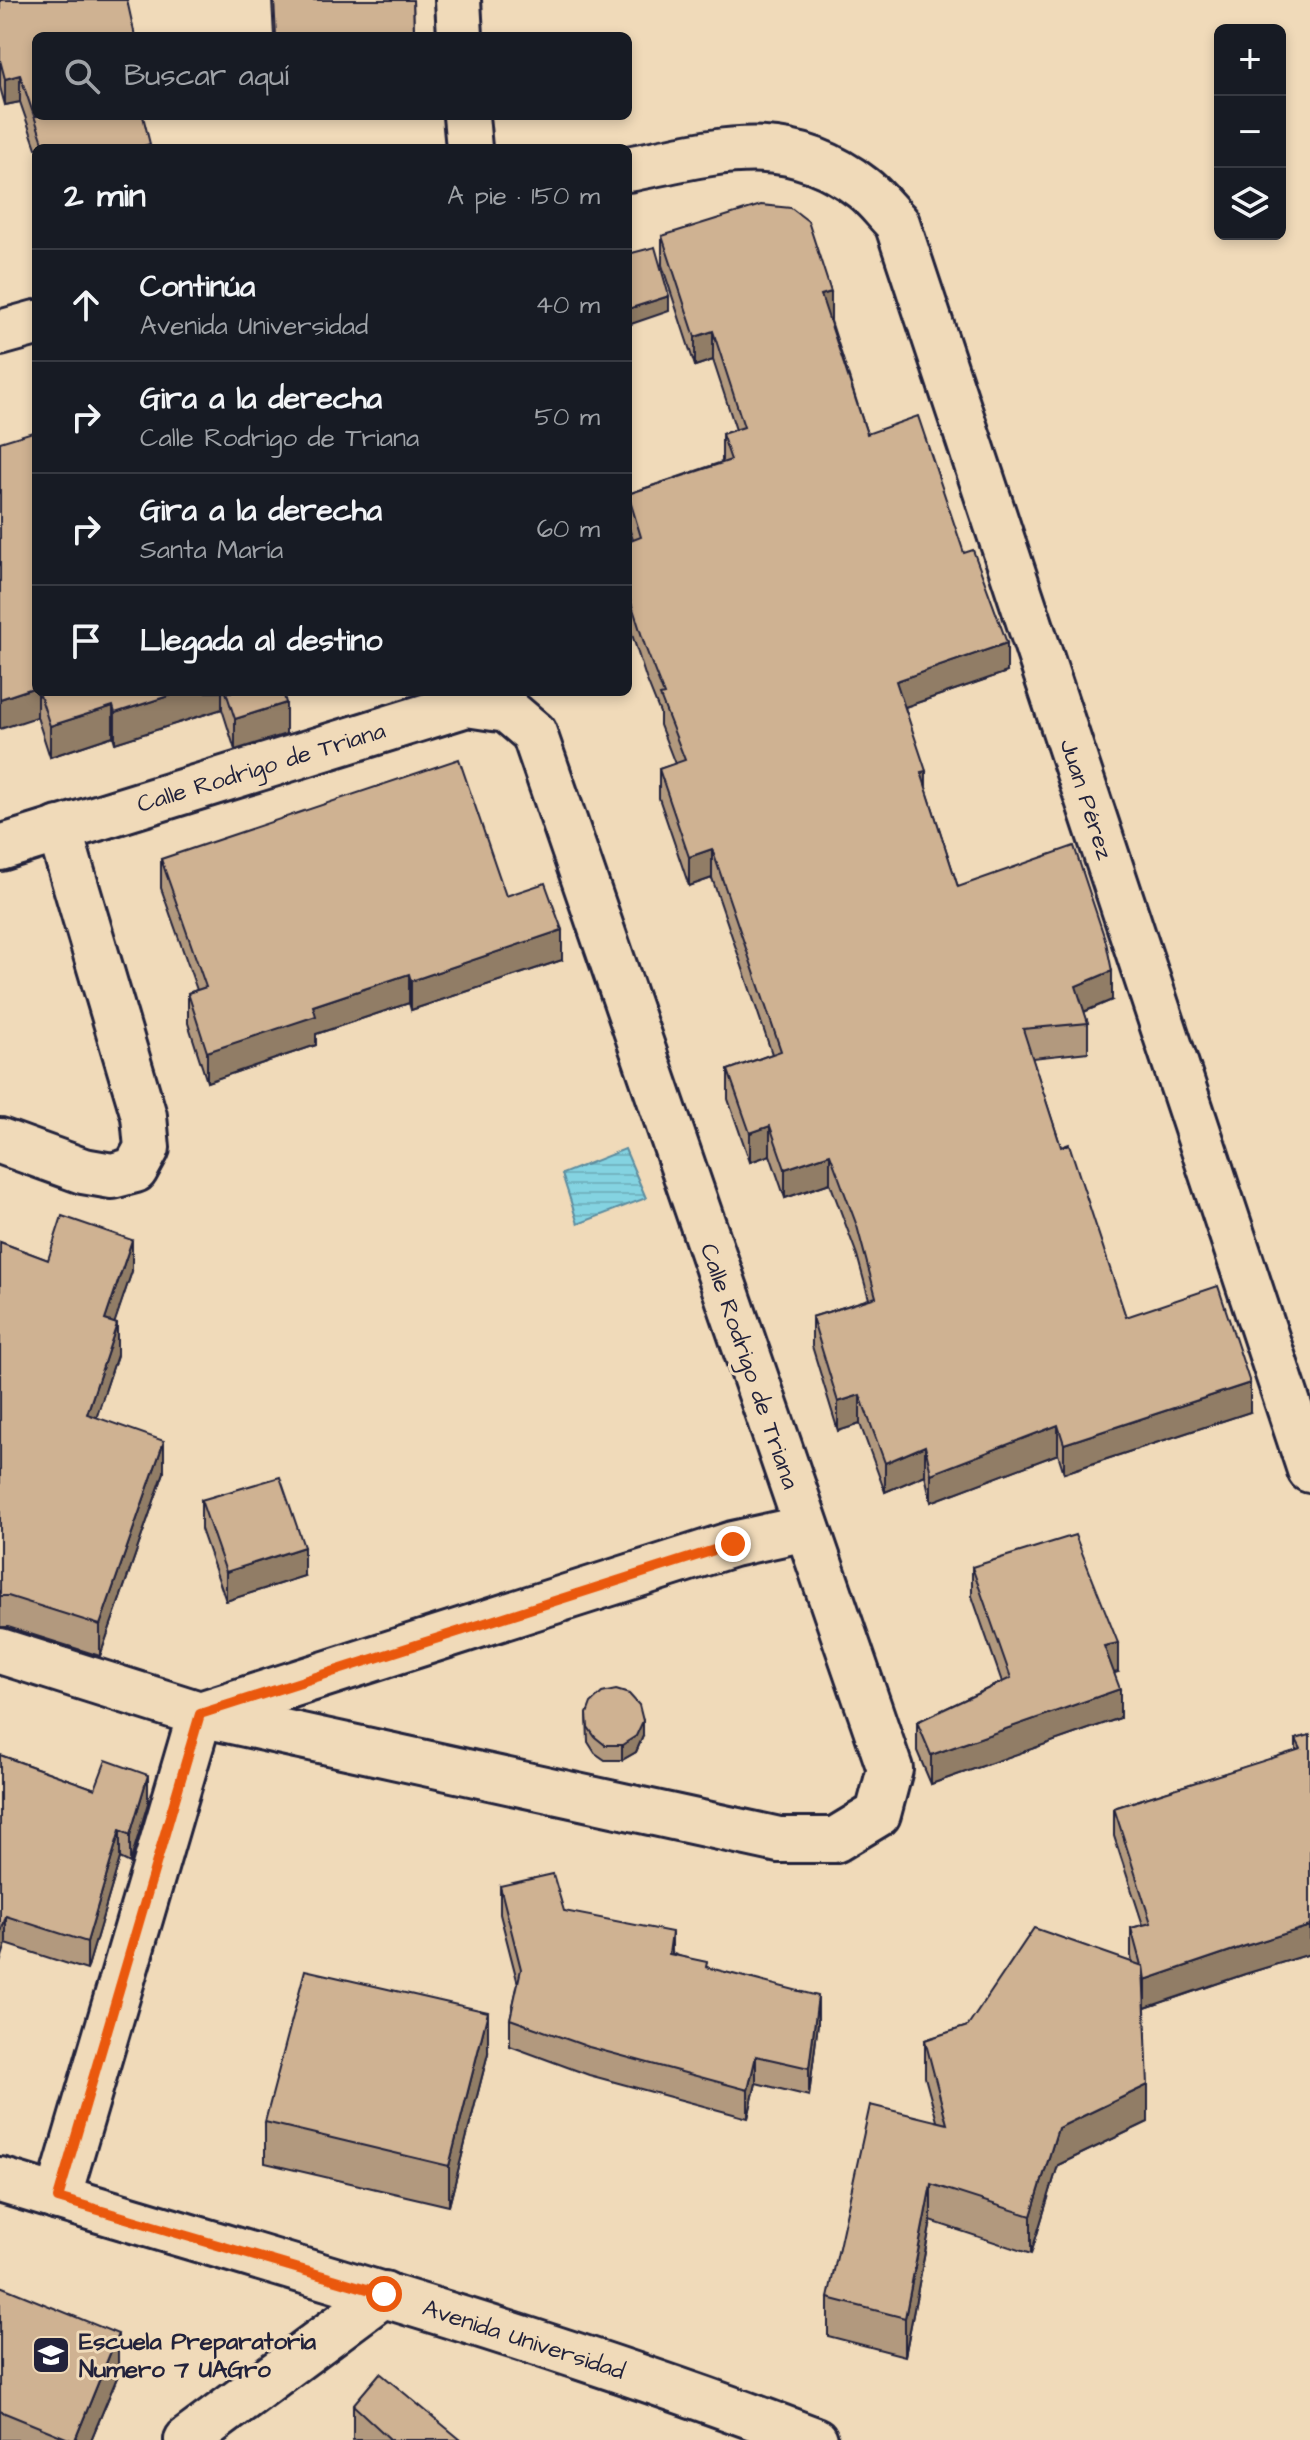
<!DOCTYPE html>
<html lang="es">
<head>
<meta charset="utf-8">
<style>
  body { margin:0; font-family:"Architects Daughter",sans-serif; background:#242831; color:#f1f3f6 }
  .controls { position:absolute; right:24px; top:24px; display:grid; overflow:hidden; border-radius:12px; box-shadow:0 4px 12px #0003 }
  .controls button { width:72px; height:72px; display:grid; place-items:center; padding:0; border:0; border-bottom:2px solid #363941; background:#171b24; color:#f1f3f6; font:40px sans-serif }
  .stop { position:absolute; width:24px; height:24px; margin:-18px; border:6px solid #ea580c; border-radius:50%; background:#fff }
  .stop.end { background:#ea580c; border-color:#fff; box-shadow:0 2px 8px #0008 }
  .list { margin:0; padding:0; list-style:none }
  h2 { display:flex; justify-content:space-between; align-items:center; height:104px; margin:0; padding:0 32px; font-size:34px }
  h2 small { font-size:26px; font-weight:400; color:#9ea1a6 }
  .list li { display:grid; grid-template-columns:52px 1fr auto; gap:24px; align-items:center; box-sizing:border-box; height:112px; padding:0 32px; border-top:2px solid #363941 }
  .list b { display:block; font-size:30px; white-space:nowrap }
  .list p { margin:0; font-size:26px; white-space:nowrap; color:#9ea1a6 }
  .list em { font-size:26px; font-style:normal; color:#9ea1a6 }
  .icon { flex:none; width:44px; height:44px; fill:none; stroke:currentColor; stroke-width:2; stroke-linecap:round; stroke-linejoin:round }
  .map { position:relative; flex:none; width:1310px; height:2440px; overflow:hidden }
  .search { position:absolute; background:#171b24; box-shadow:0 4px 12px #0003; left:32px; top:32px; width:600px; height:88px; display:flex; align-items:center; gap:20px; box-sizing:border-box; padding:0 28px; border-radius:12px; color:#9ea1a6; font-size:30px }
  .panel { position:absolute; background:#171b24; box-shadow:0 4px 12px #0003; left:32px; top:144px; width:600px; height:552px; border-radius:12px }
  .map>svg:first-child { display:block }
  .water { fill:url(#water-rules); stroke:#5d8c9f; stroke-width:2 }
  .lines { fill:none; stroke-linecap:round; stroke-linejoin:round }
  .street-casing { stroke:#22223b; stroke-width:50 }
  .secondary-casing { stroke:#22223b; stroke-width:50 }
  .street { stroke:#f0dab9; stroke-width:44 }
  .secondary { stroke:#f0dab9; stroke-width:44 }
  .wall { fill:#b2997e; stroke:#22223b; stroke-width:2 }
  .shaded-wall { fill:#917d66; stroke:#22223b; stroke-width:2 }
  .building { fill:#cfb292; stroke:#22223b; stroke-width:2 }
  .route { stroke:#ea580c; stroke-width:10 }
  .labels { text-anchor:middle; stroke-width:6; stroke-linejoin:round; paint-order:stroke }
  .street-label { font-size:24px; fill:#22223b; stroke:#f0dab9 }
  .poi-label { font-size:24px; font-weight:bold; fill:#22223b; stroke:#f0dab9; text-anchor:start }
</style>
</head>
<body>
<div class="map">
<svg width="1310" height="2440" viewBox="0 0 1310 2440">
  <defs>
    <pattern id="water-rules" width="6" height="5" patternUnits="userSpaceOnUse" patternTransform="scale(2)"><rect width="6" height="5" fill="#84d3e1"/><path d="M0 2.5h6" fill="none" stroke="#72b5c2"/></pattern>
  </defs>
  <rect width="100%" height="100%" fill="#f0dab9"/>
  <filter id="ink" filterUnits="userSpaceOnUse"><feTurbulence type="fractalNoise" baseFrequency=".0125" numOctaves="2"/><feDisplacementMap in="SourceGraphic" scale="16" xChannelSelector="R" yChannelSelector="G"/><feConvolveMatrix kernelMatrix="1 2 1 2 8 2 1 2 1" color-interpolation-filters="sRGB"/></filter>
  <g filter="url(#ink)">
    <polygon class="water" points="625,1149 646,1198 578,1224 562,1174"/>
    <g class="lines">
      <defs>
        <g id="street">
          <polyline points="458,0 460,36"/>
          <polyline points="466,116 469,148"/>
          <path d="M628 169C715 152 786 128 863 188 875 197 886 212 897 223L1310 1470"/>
          <polyline points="0,333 36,323"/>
          <polyline points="0,848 467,704 507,710 534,733 890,1769 878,1814 835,1840 779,1840 200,1714 0,1651"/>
          <polyline points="0,1141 83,1171 112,1176 135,1170 147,1148 144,1116 59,829"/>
          <polyline points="58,2198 200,1714 733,1544 806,1528"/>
          <polyline points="187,2440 384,2294"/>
        </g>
        <path id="secondary" d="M0 2180C273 2263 548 2338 815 2440"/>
      </defs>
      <use href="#street" class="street-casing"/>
      <use href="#secondary" class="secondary-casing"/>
      <use href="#street" class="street"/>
      <use href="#secondary" class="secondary"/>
    </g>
    <g class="wall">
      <polygon points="0,0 36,36 150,148 36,148 20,102 5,105 0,87"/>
      <polygon points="272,0 413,0 414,36 274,36"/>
      <polygon points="662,236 831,321 867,434 964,553 1007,672 905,707 926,788 958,887 1112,1000 1084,1012 1088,1023 1088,1052 1032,1058 1061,1147 1126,1317 1250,1412 1064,1473 1058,1454 931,1502 925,1475 885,1492 860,1424 838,1431 812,1346 812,1317 869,1299 857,1255 830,1183 785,1198 770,1155 750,1162 728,1099 728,1070 772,1054 712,878 689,886 659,798 659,769 675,764 660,725 660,713 646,678 628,622 628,542 633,540 628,525 628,494 722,462 722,434 736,430 713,360 695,366 662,265"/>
      <polygon points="36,692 283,692 286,734 235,750 222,709 115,743 113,736 50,757 37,717"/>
      <polygon points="161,859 506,896 562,960 411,1010 409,1003 316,1034 316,1045 207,1082 188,1023 188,993 197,990 161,888"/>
      <polygon points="0,1242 48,1260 132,1271 114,1323 117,1355 96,1418 164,1472 100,1656 8,1627 0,1627"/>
      <polygon points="201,1500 304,1576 226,1601 201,1529"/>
      <polygon points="972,1567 1118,1672 1114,1673 1120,1718 931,1784 917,1751 917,1722 1002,1682 972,1596"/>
      <polygon points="587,1714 643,1736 636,1752 622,1760 605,1760 595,1753 588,1742"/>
      <polygon points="1310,1735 1310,1954 1245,1974 1145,2008 1148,2122 1058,2165 1031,2254 931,2221 905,2356 828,2336 828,2298 937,2121 925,2077 925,2040 968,2026 1132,1962 1131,1956 1131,1928 1143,1925 1114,1836 1114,1808 1296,1751 1296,1739"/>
      <polygon points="0,1755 95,1789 148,1803 130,1863 120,1858 87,1970 6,1944"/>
      <polygon points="500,1886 707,1967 818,2023 809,2096 756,2083 748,2118 589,2075 510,2046 510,2019 518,1984 500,1914"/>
      <polygon points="488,2053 449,2206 265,2163 265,2122"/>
      <polygon points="0,2286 118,2375 91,2440 0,2440"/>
      <polygon points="353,2405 461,2440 353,2440"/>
    </g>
    <g class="shaded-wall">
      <polygon points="20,75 20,102 5,105 5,79"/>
      <polygon points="831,292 831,321 821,324 821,295"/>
      <polygon points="669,296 669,311 628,325 628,309"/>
      <polygon points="713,331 713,360 695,366 695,337"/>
      <polygon points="1007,643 1007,672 896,710 896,681"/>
      <polygon points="36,687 36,692 37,692 37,717 0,729 0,699"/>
      <polygon points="181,692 222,692 222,709 115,743 115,713"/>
      <polygon points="286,703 286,734 235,750 235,719"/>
      <polygon points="113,706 113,736 50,757 50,726"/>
      <polygon points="926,771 926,800 921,772"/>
      <polygon points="712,849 712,878 689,886 689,857"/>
      <polygon points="562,930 562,960 411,1010 411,981"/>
      <polygon points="1112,971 1112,1000 1076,1015 1076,986"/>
      <polygon points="409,974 409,1003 316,1034 316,1045 207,1082 207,1052 313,1006"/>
      <polygon points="770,1126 770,1155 750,1162 750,1133"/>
      <polygon points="830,1154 830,1183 785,1198 785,1169"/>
      <polygon points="132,1240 132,1271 105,1351 105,1320"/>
      <polygon points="117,1324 117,1355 87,1446 87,1414"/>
      <polygon points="1250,1383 1250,1412 1064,1473 1064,1444"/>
      <polygon points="860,1395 860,1424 838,1431 838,1402"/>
      <polygon points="1058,1425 1058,1454 931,1502 931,1474"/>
      <polygon points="164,1441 164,1472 100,1656 100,1625"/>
      <polygon points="925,1446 925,1475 885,1492 885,1463"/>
      <polygon points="304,1547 304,1576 226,1601 226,1572"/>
      <polygon points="1118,1643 1118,1672 1104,1675 1104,1646"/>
      <polygon points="1120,1689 1120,1718 931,1784 931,1755"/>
      <polygon points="643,1721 643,1736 636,1752 622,1760 622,1745"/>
      <polygon points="148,1775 148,1803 130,1863 130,1835"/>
      <polygon points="120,1830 120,1858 87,1970 87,1942"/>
      <polygon points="6,1916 6,1944 0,1963 0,1935"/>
      <polygon points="1310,1926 1310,1954 1245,1974 1145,2008 1145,1980 1245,1946"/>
      <polygon points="672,1932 672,1959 669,1954"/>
      <polygon points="818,1996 818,2023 809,2096 809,2068"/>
      <polygon points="488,2012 488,2053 449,2206 449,2166"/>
      <polygon points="756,2056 756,2083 748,2118 748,2090"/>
      <polygon points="1148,2085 1148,2122 1058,2165 1031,2254 1031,2216 1058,2128"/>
      <polygon points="931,2184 931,2221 905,2356 905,2318"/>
      <polygon points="118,2334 118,2375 91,2440 75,2440"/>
    </g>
    <g class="building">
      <polygon points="0,0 127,0 135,36 36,36 36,116 143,116 150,144 140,147 140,148 45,148 20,75 5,79 0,60"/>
      <polygon points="274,0 413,0 414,36 276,36"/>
      <polygon points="761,205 791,208 808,221 831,292 821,295 867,434 918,416 964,553 973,550 1007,643 896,681 926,771 921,772 958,887 1074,846 1106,942 1112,971 1076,986 1088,1023 1023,1029 1061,1147 1069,1144 1126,1317 1218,1286 1250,1383 1064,1444 1058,1425 931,1474 925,1446 885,1463 860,1395 838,1402 812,1317 876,1297 857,1226 830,1154 785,1169 770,1126 750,1133 728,1070 781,1051 712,849 689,857 659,769 685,760 660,696 664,695 646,649 628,593 628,542 641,537 628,494 731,460 722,434 744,427 713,331 695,337 662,236"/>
      <polygon points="655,247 669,296 628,309 628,254"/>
      <polygon points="36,431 36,687 0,699 0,442"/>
      <polygon points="39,692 181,692 115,713 113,706 50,726"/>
      <polygon points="226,692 283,692 286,703 235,719"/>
      <polygon points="459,759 506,896 545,883 562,930 411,981 409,974 313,1006 316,1016 207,1052 188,993 206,987 161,859"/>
      <polygon points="62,1216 132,1240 105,1320 117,1324 87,1414 164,1441 100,1625 8,1596 0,1596 0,1242 48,1260"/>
      <polygon points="280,1477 304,1547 226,1572 201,1500"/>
      <polygon points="1075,1535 1118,1643 1104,1646 1120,1689 931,1755 917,1722 1011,1678 972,1567"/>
      <polygon points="616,1690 629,1694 639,1705 643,1721 636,1736 622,1745 605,1745 595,1737 588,1727 587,1714 591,1703 602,1693"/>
      <polygon points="1310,1735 1310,1926 1245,1946 1145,1980 1143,1966 1141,1965 1131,1928 1151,1923 1114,1808 1301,1749 1296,1739"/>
      <polygon points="0,1755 95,1789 106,1760 148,1775 130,1835 120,1830 87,1942 6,1916 0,1935"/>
      <polygon points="553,1874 564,1911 672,1932 669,1954 707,1962 706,1967 818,1996 809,2068 756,2056 748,2090 589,2047 510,2019 521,1969 500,1886"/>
      <polygon points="1034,1928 1143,1966 1148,2085 1058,2128 1031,2216 931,2184 905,2318 828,2298 870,2105 947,2124 925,2040 968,2026"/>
      <polygon points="305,1970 488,2012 449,2166 265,2122"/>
      <polygon points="0,2286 118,2334 75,2440 71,2440 0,2411"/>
      <polygon points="380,2373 461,2440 391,2440 353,2405"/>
    </g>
  </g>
  <g class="lines" filter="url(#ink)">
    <polyline class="route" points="384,2294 58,2198 200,1714 733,1544"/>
  </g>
  <defs>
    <symbol id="school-square" viewBox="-11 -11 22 22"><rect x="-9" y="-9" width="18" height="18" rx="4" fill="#22223b" stroke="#f0dab9"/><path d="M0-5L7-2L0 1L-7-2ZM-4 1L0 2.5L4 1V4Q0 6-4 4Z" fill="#fff"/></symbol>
  </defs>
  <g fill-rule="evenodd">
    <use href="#school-square" x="29" y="2333" width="44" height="44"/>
  </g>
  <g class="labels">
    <g class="street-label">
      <text transform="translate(261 767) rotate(-17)" y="8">Calle Rodrigo de Triana</text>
      <text transform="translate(1087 799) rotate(72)" y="8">Juan Pérez</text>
      <text transform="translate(750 1366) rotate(71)" y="8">Calle Rodrigo de Triana</text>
      <text transform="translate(524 2339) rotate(18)" y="8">Avenida Universidad</text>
    </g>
    <g class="poi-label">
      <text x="79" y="2349">Escuela Preparatoria<tspan x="79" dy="28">Numero 7 UAGro</tspan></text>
    </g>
  </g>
</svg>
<div class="controls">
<button>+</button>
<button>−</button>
<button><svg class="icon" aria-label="layers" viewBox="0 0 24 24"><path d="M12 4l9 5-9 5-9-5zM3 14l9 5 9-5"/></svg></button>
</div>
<div class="stop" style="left:384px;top:2294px"></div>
<div class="stop end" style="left:733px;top:1544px"></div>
<div class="search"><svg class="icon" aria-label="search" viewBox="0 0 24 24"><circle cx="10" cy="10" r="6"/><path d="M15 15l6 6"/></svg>Buscar aquí</div>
<section class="panel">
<h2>2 min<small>A pie · 150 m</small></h2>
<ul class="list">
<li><svg class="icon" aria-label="ahead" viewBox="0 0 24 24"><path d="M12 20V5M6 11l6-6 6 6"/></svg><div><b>Continúa</b><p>Avenida Universidad</p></div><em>40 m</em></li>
<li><svg class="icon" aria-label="right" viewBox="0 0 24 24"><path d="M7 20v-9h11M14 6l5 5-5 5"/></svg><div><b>Gira a la derecha</b><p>Calle Rodrigo de Triana</p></div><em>50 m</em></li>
<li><svg class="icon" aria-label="right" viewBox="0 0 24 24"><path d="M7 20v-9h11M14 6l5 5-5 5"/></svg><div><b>Gira a la derecha</b><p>Santa María</p></div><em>60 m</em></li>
<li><svg class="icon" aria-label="arrive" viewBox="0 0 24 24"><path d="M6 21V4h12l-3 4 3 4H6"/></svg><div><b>Llegada al destino</b></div></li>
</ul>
</section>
</div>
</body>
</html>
